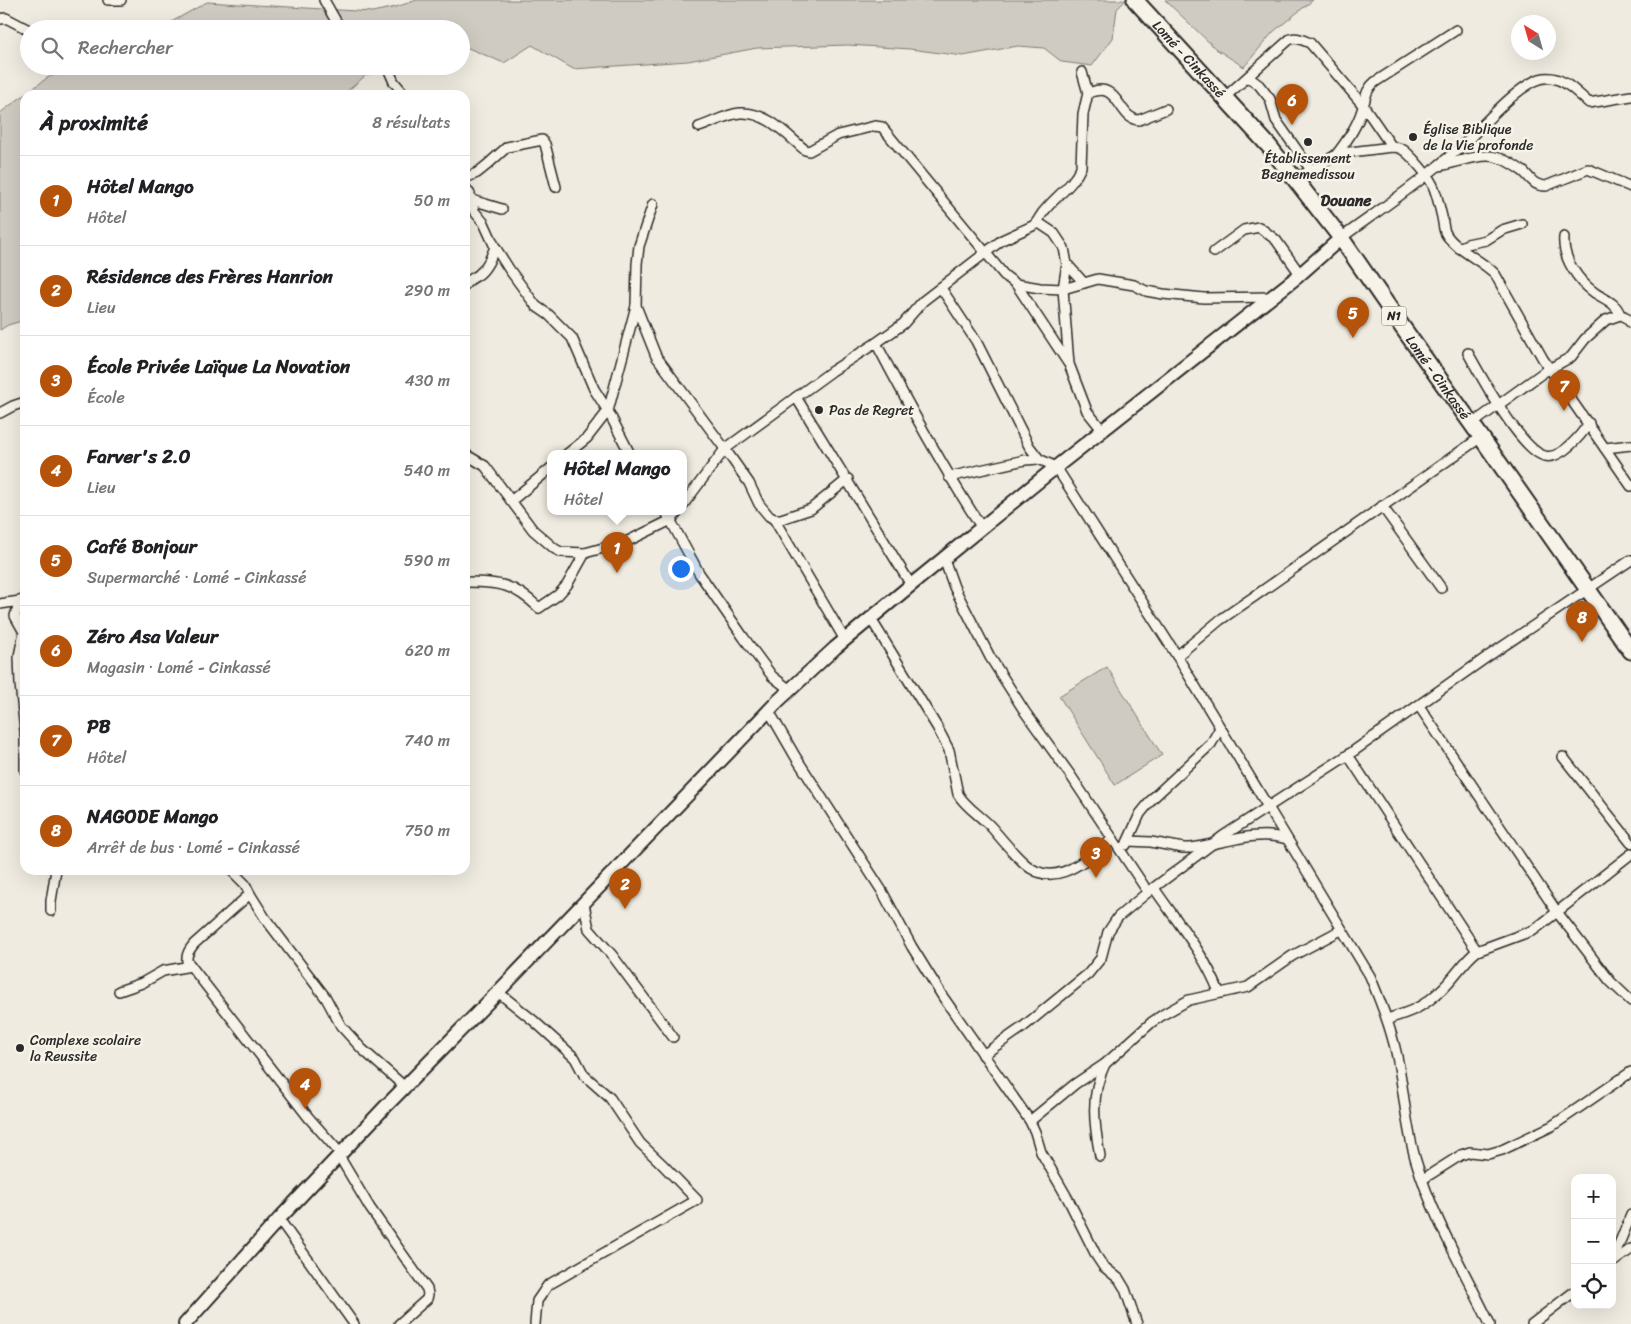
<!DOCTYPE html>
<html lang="fr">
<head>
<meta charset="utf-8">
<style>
  body { margin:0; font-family:Sriracha,sans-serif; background:#f6f6f6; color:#202124 }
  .controls { position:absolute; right:15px; bottom:15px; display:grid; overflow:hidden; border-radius:10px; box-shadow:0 5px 20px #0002 }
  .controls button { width:45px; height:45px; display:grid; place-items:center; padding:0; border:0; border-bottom:1px solid #e0e0e0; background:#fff; color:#202124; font:25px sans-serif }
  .compass { position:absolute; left:1511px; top:15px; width:45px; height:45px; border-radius:50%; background:#fff; box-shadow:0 5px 20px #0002; rotate:323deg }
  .you { position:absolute; left:680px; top:568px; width:18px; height:18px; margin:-12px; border:4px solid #fff; border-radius:50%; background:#1a73e8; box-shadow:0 0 0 8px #1a73e833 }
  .badge { display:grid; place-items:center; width:32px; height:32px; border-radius:50%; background:#b45309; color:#fff; font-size:16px; font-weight:700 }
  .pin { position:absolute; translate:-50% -41px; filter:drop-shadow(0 1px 2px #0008) }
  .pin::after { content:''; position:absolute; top:26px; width:18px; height:15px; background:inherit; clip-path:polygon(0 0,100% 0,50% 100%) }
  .popup { position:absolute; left:547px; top:450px; width:140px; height:65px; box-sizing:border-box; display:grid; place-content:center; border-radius:10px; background:#fff; filter:drop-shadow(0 1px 4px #0005); font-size:16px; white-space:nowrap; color:#757577 }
  .popup b { font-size:19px; color:#202124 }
  .popup::after { content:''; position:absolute; left:50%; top:100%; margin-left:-10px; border:10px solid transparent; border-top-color:#fff }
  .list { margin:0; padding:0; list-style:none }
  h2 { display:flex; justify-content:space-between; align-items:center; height:65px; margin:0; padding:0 20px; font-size:21px }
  h2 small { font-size:16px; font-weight:400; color:#757577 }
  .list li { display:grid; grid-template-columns:32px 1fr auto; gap:15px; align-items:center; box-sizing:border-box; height:90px; padding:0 20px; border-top:1px solid #e0e0e0 }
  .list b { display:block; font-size:19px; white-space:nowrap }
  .list p { margin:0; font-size:16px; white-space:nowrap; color:#757577 }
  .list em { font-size:16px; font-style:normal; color:#757577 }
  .icon { flex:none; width:28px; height:28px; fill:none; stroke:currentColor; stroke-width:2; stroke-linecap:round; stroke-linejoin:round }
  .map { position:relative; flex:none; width:1631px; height:1324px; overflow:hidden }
  .search { position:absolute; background:#fff; box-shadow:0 5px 20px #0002; left:20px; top:20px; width:450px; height:55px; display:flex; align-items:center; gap:12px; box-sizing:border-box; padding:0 18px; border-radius:28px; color:#757577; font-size:19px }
  .panel { position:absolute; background:#fff; box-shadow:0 5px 20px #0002; left:20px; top:90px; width:450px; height:785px; border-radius:15px }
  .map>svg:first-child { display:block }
  .green { fill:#cfcbc2; stroke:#7d7b76 }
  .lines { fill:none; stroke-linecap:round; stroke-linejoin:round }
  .street-casing { stroke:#2b2b2b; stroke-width:12 }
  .primary-casing { stroke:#2b2b2b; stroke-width:16 }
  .highway-casing { stroke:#2b2b2b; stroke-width:19 }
  .street { stroke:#f7f3e8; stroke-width:9 }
  .primary { stroke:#f7f3e8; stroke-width:12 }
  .highway { stroke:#f7f3e8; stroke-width:15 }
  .poi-dot { fill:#2b2b2b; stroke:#f7f3e8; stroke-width:2 }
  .labels { text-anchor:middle; stroke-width:5; stroke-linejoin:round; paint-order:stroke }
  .shield { fill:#f7f3e8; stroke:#686764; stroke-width:1 }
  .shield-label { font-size:12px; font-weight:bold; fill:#2b2b2b }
  .street-label { font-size:14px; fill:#2b2b2b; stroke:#f7f3e8 }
  .poi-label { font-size:14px; fill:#2b2b2b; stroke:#f7f3e8; text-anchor:start }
  .quarter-label { font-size:16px; font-weight:bold; fill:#2b2b2b; stroke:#f7f3e8 }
</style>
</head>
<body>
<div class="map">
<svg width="1631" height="1324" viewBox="0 0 1631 1324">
  <rect width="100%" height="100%" fill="#efebe0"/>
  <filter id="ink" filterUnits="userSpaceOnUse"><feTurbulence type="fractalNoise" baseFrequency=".02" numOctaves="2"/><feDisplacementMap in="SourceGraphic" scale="10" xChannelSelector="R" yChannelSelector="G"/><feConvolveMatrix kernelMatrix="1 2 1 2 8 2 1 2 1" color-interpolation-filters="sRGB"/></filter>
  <g filter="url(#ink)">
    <g class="green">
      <polygon points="417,0 1126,0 1117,9 1113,38 1092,66 1062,62 1044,48 1018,46 963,56 910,49 848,45 757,48 688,61 573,69 532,45 504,63 461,45 461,29 159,29 207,2 372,12 396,7"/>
      <polygon points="1165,0 1313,0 1273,32 1244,67 1216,49"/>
      <polygon points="76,66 409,66 366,75 343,95 25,95 25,320 8,325 0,330 0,113 47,78"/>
      <polygon points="1107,667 1162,755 1115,785 1059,696"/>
    </g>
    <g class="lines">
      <defs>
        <g id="street">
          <polyline points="108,0 121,0"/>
          <polyline points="324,0 337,23 344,29"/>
          <polyline points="0,18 1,19 6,18 29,30"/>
          <polyline points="387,66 394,82 405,95"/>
          <polyline points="1248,77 1259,85 1270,99 1276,120 1311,170"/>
          <path d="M1088 93C1094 91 1102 88 1108 92 1120 98 1124 120 1139 120L1166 109"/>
          <path d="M1225 97 1290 39C1298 37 1303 40 1310 43L1363 105 1392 147"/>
          <path d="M699 127C712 123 727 114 740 113 766 111 786 134 805 150L809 151 838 135 875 126 882 127 1004 275 1016 284 1040 288 1063 289 1098 279 1134 285 1146 291 1163 294 1204 298 1272 297"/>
          <path d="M1336 155C1347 141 1357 127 1362 110 1366 99 1365 90 1375 82L1456 30"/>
          <path d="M1439 166C1456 163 1480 153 1496 157 1505 159 1517 167 1524 172 1531 179 1534 186 1546 186L1588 169 1631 187"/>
          <polyline points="465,178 477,173 487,165 507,147 542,140 545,144 556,187"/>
          <path d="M1296 179 1336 155 1342 153 1392 147C1403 147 1407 153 1414 160 1433 181 1435 186 1441 213 1443 219 1443 227 1445 232 1452 248 1482 260 1495 274L1543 359 1631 486"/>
          <polyline points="465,187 470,194 474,211 484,223 495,247 509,269 536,306 549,315 572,338 594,389 608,411 630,454"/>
          <polyline points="472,200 502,209"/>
          <polyline points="653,204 639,246 637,264 636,306 656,356 725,449 749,483 759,504 769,516 774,519 781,519 811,509 848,479"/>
          <path d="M1036 223C1039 219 1041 214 1045 210 1057 195 1073 186 1081 167L1083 114 1088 93 1082 72"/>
          <path d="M1564 237C1562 258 1578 281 1595 293 1604 299 1617 303 1620 315"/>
          <path d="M1341 238C1374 214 1408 191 1439 165 1449 157 1459 149 1468 140 1484 124 1522 81 1544 78 1562 75 1577 93 1589 103L1631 96"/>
          <polyline points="1459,248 1467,244 1486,240 1502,230 1522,224"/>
          <polyline points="1214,252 1244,230 1259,227 1276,240 1300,274"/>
          <polyline points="1067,264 1084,283"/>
          <polyline points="1016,284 1068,363"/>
          <path d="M465 285C468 280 473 278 478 275 487 268 491 257 495 247"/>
          <polyline points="941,288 976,341 1029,446 1039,459"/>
          <path d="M876 343C909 406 943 468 982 528"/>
          <path d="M1468 353C1481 376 1521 451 1545 456 1561 460 1582 434 1589 423"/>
          <polyline points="796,397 911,585"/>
          <polyline points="0,413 13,406 25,402"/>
          <polyline points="1472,424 1544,372 1571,357 1585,339 1606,320 1620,315 1624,316 1631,323"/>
          <polyline points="1605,448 1631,445"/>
          <polyline points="465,454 485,466 533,530 555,549 561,552 585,553 628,541 671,520 678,512"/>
          <polyline points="567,454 587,438 608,411 636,306"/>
          <path d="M949 477 1025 460 1039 459 1056 467 1177 656 1370 976C1380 1001 1390 1025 1396 1052 1404 1087 1405 1125 1416 1161 1433 1218 1464 1270 1490 1324"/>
          <polyline points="511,501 551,468"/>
          <polyline points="683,505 725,449 832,371 876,343 903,324 923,301 1002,240 1039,223 1054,233 1064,248 1067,264 1063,289 1069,364 1087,411 1103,431"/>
          <polyline points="1382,506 1441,588"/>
          <polyline points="666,512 699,573 744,638 772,676 790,690"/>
          <polyline points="774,519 845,640"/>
          <polyline points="944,559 954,587 990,657 1025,712 1071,776 1148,892"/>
          <path d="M465 582C500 582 514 584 539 608L558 595 567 585 585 553"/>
          <polyline points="20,601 15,616 24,632 19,656 20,684 25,732"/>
          <polyline points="0,604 20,601 24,599"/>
          <path d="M871 619 937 727 949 750 958 794C966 808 983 817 993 829 1003 841 1013 853 1024 863 1055 892 1087 858 1113 839"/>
          <polyline points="1177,656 1220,620 1255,596 1481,437"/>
          <polyline points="1419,706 1557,912 1610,981 1631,1001"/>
          <polyline points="769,711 795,756 882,891 912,947 943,997 1030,1121 1035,1132 1041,1152 1068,1199 1097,1257 1103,1266 1119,1279 1125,1289 1137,1324"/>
          <polyline points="25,734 25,771"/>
          <polyline points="1348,755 1477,951"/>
          <polyline points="1563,757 1631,843"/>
          <path d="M1128 841 1151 842 1183 848H1191C1222 844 1256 829 1287 839"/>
          <polyline points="1126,845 1140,814 1153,798 1211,744 1220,728"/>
          <polyline points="231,870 245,884 250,894 265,918 326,998 341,1026 362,1049 405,1087"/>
          <path d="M1154 888C1177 922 1204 953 1219 992"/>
          <path d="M250 894 194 944C190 949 186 954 187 961L309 1118 341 1154"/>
          <polyline points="584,904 589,929 612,955 673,1037"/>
          <polyline points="51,911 51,901 56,870"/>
          <polyline points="119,991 142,983 163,971 191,966"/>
          <polyline points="498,992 534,1021 575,1058 584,1075 610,1098 640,1143 661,1163 697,1200 548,1285 537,1301 535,1324"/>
          <path d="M1387 1019C1411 1012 1424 1007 1442 989 1455 977 1463 962 1477 951L1534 930 1631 854"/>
          <polyline points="983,1055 1023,1027 1088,974 1101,958 1108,932 1118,917 1148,892 1223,836 1348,755 1487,657 1631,560"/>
          <polyline points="1030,1121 1075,1084 1105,1064 1152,1022 1164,1014 1189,1000 1248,987 1292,956 1341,930"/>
          <polyline points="339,1156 370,1208 427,1289 428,1294 427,1299 399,1324"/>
          <path d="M1100 1156C1094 1124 1090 1095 1105 1064"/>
          <polyline points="1423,1179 1461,1155 1470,1152 1488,1154 1502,1150 1552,1126 1631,1072"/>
          <polyline points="279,1219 354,1324"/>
          <polyline points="1612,1261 1631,1215"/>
          <polyline points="1613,1262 1631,1249"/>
          <polyline points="1532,1324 1575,1291"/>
        </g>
        <polyline id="primary" points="185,1324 279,1219 385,1107 498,992 778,701 835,648 911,585 1056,467 1297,277 1341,238"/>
        <g id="highway">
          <path id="s1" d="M1135 0 1269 146 1341 238 1403 328 1481 437 1631 651"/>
        </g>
      </defs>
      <use href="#street" class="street-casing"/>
      <use href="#primary" class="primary-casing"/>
      <use href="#highway" class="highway-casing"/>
      <use href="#street" class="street"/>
      <use href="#primary" class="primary"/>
      <use href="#highway" class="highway"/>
    </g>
  </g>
  <g class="poi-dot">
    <circle cx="1413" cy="137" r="5"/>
    <circle cx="1308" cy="142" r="5"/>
    <circle cx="819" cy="410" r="5"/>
    <circle cx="20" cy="1048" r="5"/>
  </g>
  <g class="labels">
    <rect class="shield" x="1381.5" y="306.5" width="25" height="19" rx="4"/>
    <g class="shield-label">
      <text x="1394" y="320">N1</text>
    </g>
    <g class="street-label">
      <text dy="5" stroke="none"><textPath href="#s1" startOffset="80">Lomé - Cinkassé</textPath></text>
      <text dy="5" stroke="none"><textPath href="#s1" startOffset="485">Lomé - Cinkassé</textPath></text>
    </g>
    <g class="poi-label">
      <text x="1423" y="134">Église Biblique<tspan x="1423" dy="16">de la Vie profonde</tspan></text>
      <text x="1308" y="163" text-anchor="middle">Établissement<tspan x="1308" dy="16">Begnemedissou</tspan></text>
      <text x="829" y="415">Pas de Regret</text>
      <text x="30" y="1045">Complexe scolaire<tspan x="30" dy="16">la Reussite</tspan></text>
    </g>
    <g class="quarter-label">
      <text x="1346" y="206">Douane</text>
    </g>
  </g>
</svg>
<div class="controls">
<button>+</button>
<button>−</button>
<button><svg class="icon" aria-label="locate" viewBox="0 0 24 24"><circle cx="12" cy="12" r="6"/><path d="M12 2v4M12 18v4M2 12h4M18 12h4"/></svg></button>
</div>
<svg class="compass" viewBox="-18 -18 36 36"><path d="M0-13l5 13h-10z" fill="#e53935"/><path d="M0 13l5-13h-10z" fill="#757577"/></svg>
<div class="you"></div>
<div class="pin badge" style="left:617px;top:573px">1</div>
<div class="popup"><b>Hôtel Mango</b>Hôtel</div>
<div class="pin badge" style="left:625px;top:909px">2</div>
<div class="pin badge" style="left:1096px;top:878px">3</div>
<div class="pin badge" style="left:305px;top:1109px">4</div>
<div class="pin badge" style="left:1353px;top:338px">5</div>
<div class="pin badge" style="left:1292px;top:125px">6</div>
<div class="pin badge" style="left:1564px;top:411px">7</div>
<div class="pin badge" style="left:1582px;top:642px">8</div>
<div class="search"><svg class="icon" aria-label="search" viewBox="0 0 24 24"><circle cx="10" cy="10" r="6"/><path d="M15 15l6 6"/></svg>Rechercher</div>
<section class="panel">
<h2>À proximité<small>8 résultats</small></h2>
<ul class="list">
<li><span class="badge">1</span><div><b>Hôtel Mango</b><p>Hôtel</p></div><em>50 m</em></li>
<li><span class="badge">2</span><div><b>Résidence des Frères Hanrion</b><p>Lieu</p></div><em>290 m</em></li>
<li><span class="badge">3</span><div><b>École Privée Laïque La Novation</b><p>École</p></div><em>430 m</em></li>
<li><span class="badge">4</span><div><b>Farver's 2.0</b><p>Lieu</p></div><em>540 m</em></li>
<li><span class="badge">5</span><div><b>Café Bonjour</b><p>Supermarché · Lomé - Cinkassé</p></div><em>590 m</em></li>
<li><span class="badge">6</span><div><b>Zéro Asa Valeur</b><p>Magasin · Lomé - Cinkassé</p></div><em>620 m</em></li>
<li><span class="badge">7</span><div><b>PB</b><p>Hôtel</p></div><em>740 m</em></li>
<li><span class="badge">8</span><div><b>NAGODE Mango</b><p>Arrêt de bus · Lomé - Cinkassé</p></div><em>750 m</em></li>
</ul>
</section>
</div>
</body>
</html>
